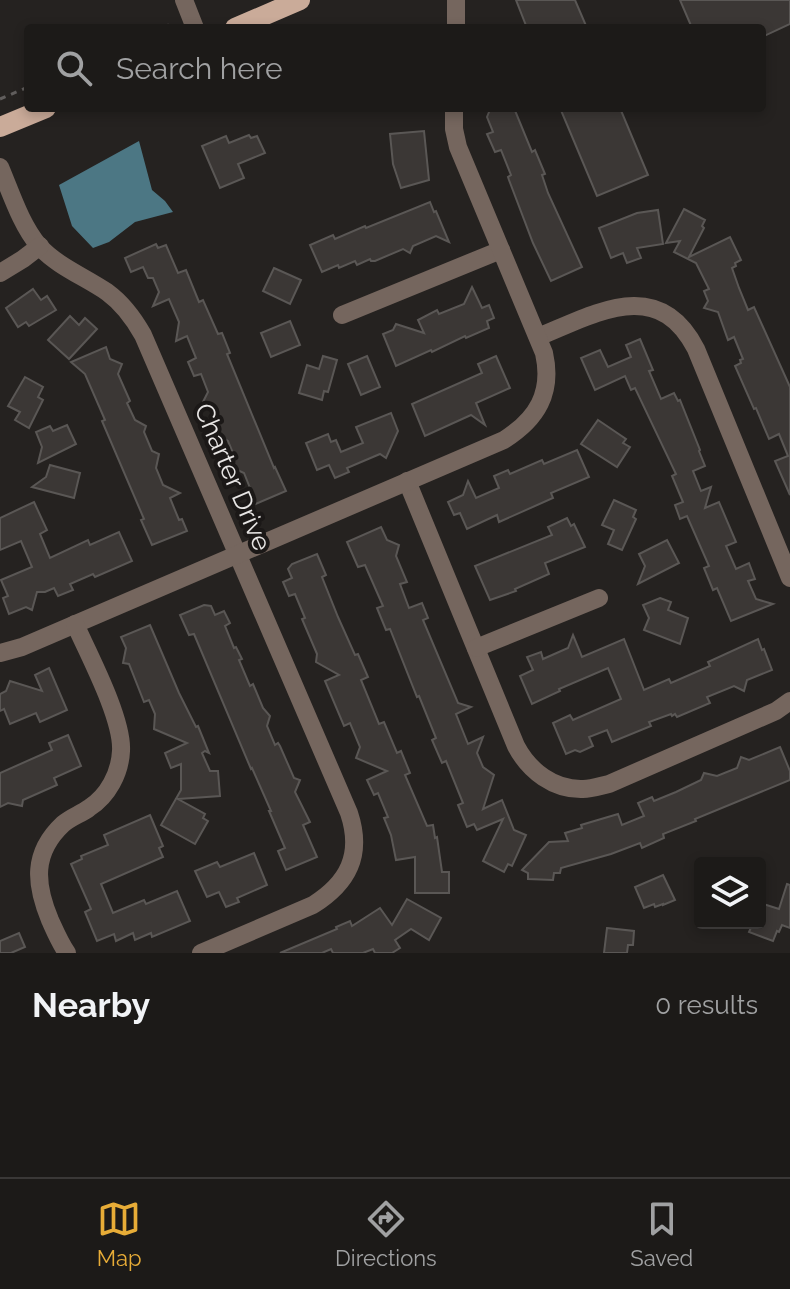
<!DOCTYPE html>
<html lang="en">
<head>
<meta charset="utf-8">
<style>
  body { margin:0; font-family:Raleway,sans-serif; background:#252321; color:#f1f3f6 }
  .controls { position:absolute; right:24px; bottom:24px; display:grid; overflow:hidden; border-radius:8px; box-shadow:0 4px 12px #0003 }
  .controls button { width:72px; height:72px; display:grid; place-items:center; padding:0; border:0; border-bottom:2px solid #3a3837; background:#1c1a18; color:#f1f3f6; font:40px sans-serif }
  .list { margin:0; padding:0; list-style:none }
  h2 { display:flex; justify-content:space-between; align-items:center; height:104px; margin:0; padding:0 32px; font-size:34px }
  h2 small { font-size:26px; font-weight:400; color:#a0a1a2 }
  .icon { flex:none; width:44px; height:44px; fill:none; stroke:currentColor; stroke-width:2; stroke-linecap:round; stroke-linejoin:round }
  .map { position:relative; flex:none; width:790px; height:953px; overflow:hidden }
  .search { position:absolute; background:#1c1a18; box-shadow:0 4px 12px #0003; left:24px; right:24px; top:24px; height:88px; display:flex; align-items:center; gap:20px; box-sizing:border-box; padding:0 28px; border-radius:8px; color:#a0a1a2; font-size:30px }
  .sheet { height:224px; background:#1c1a18 }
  nav { display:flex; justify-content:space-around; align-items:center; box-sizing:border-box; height:112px; border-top:2px solid #3a3837; background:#1c1a18; font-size:22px; color:#a0a1a2 }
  nav a { display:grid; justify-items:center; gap:4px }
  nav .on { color:#e7ac37 }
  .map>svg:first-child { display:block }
  .water { fill:#4c7784 }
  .building { fill:#3b3735; stroke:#5a5755; stroke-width:2 }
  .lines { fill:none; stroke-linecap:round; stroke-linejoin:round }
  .path { stroke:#615e5d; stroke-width:3; stroke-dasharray:6 6; stroke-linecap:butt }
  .minor { stroke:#75665e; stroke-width:18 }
  .primary { stroke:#caab99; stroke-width:20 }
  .labels { text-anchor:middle; stroke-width:8; stroke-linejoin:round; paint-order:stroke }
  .street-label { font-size:26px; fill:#e8e6e5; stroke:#1b1817 }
</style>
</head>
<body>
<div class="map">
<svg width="790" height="953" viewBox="0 0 790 953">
  <rect width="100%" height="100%" fill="#252220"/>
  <polygon class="water" points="139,141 152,190 165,201 173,212 135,222 109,242 93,248 72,226 59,185"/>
  <g class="building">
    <polygon points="516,0 575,0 587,28 527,28"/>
    <polygon points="680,0 790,0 790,24 762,37 762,28 692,28"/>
    <polygon points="488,108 514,108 532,152 535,150 545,174 542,175 548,193 582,267 551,281 533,243 509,180 508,177 511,175 501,150 495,152 487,134 493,132 487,117 489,112"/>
    <polygon points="560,108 620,108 648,175 597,196"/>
    <polygon points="424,131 429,180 401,188 393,164 390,134"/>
    <polygon points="249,135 251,138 257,136 265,153 238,164 244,178 220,188 202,146 226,136 229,143"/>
    <polygon points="430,202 434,212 436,211 449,242 436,236 413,246 410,253 403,249 375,261 371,261 370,259 357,265 355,261 339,268 338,265 322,272 310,245 333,235 335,239 365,226 366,228"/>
    <polygon points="684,209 705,220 702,226 704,228 689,257 730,237 741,260 735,263 736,266 732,268 739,288 748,310 754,307 790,387 790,495 775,461 788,456 779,434 769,439 756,408 754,409 735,366 741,363 740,360 743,359 734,337 728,340 718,312 704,308 708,301 704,291 709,289 696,263 674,252 680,241 666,243"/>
    <polygon points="658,210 663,244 637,248 641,258 627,263 623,253 611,258 599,228 637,213"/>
    <polygon points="156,244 158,248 166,245 178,273 186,270 199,302 203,300 218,334 222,333 230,353 227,354 274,468 275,467 286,491 253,505 248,494 252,493 244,473 233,468 231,465 233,453 228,441 217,434 220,422 213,405 203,402 208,392 201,374 194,376 188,362 196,358 187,336 176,341 179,322 169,299 153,306 159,292 153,278 148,278 143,267 131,272 125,258"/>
    <polygon points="274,268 301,280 290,304 263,291"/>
    <polygon points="472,287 482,308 489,305 494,318 487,321 489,328 466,338 465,336 432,352 431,350 396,366 383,334 393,330 396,324 424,333 418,320 437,310 439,314 464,304"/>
    <polygon points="33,289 41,300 47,296 56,310 29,326 26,322 18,327 6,308"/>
    <polygon points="70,316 79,325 85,318 97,329 69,359 48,340"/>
    <polygon points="290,321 300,345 271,357 261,333"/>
    <polygon points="640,339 653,370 649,371 661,399 674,393 678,401 680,400 700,450 699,451 705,466 693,471 701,491 711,487 705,508 719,502 736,542 726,546 736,569 749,563 755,579 748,581 756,599 773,604 731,621 717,588 713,590 704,568 709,566 687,516 680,519 675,505 683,502 672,476 676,474 635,388 631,390 625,376 595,390 581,358 600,350 608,367 631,357 626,345"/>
    <polygon points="106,347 110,359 122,364 118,374 130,401 127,403 135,420 146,426 144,432 152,451 159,454 156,468 163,485 180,493 170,498 179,520 182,519 187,531 152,545 141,520 144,519 102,421 105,420 85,374 71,362"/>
    <polygon points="323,356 337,360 328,392 324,391 322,400 299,393 307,365 319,369"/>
    <polygon points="367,356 380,387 361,395 348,364"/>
    <polygon points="496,356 510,388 476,403 485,425 471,415 425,436 412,404 482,373 478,364"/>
    <polygon points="25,377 43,387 38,397 43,400 29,428 15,420 20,412 8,406"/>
    <polygon points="391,413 398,431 386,458 380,454 347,468 349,472 335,478 329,465 317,470 306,443 328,434 331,442 336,440 341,452 363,443 356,427"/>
    <polygon points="598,420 626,439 623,443 630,447 617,467 581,444"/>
    <polygon points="67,425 76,444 38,463 42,447 36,432 50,426 53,431"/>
    <polygon points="577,450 589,477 551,493 553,498 499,522 497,515 467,529 460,513 454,515 448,502 463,495 468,481 476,498 499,488 494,476 508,470 510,474 542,460 544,464"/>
    <polygon points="50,465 80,473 74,498 32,487 46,477"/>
    <polygon points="614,500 636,510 633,517 636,519 622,550 608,544 614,530 602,525"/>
    <polygon points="34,502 47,530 40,534 50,558 88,540 90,545 119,532 132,561 95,577 93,574 70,584 73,590 58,596 54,588 45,592 37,592 32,610 26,607 9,614 3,598 8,596 1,580 32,567 21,541 0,550 0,518"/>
    <polygon points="567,518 571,526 574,524 585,547 545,563 549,574 515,589 516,591 490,600 475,566 552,535 548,527"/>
    <polygon points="381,527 387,540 399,545 396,556 407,582 400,584 409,608 422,603 428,618 423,620 458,703 471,707 456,714 468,744 483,737 477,753 483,767 494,775 483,809 502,800 514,830 526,835 512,866 508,864 504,872 483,861 503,819 477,830 474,824 467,827 458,805 463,803 446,761 442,763 432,740 436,738 419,696 417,697 390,629 386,630 377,608 383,606 365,565 358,567 347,542"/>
    <polygon points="667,540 679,563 638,584 645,566 639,554"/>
    <polygon points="317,554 326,575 322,577 338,617 355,655 358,654 368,677 361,680 379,724 384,722 397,753 401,751 410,773 405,775 427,826 433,825 435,838 437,837 442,872 449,872 449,893 415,893 415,857 396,860 391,835 384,818 388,817 378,793 374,795 367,780 387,771 356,758 360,747 350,723 344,726 325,681 339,675 316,662 317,654 302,619 305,618 295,594 289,596 283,582 292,578 288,569 292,564"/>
    <polygon points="660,598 671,602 668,610 688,618 680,644 644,630 649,618 643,605"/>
    <polygon points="204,605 211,606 215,615 224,611 230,623 225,626 234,648 236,647 242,659 239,660 250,686 253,684 263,708 270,716 267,726 275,745 278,743 280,746 294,778 300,780 295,792 310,822 303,825 317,857 286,870 278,851 285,848 269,811 271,811 252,768 251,769 194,634 189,635 180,615"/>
    <polygon points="150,625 179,693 196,727 198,726 209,753 205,751 202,753 210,771 218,771 220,796 178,799 205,814 203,818 208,821 195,844 161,825 181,790 181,764 171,768 165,753 187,743 154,729 155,714 149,700 144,702 129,664 123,663 126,648 121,637"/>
    <polygon points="573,635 582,657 624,639 644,690 669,679 671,683 710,666 708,662 758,639 762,650 764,649 772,670 747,680 744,691 734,686 707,697 710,703 677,717 675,714 672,716 671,714 649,722 651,726 612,742 607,730 589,737 593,746 580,752 575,750 566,754 553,723 570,715 573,720 621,699 608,668 559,689 560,691 532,704 520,676 533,670 527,657 541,652 543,659 568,648"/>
    <polygon points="49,668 67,710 40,722 36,713 10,724 4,709 0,711 0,694 6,691 10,681 42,691 35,675"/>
    <polygon points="68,735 81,766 54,778 57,785 23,800 22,806 8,803 0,807 0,773 52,750 49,743"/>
    <polygon points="780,747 790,771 790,780 695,819 696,821 663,834 664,838 642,848 640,843 611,854 561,868 560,873 554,873 553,880 528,879 528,873 522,870 549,842 568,841 565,833 582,828 581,825 618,814 622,825 644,816 638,803 652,797 654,801 676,792 701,780 704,773 717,776 737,768 741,757 749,760"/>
    <polygon points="150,815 163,846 159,848 163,857 101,884 113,913 144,900 146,904 177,891 190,921 152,937 151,933 135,940 133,933 116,941 114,934 97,941 85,912 91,909 71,864 82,859 81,856 108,845 104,835"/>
    <polygon points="254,853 267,885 237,898 239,902 226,907 219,892 207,897 195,871 217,862 220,867"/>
    <polygon points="663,875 675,900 663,905 663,904 655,907 654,904 644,908 635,887"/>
    <polygon points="787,884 790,885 790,928 782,925 779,932 777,931 773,941 749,932 753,923 760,923 760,903 779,909"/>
    <polygon points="407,899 441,918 429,940 411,929 395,940 400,948 392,953 375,953 373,949 363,953 333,953 331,949 322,953 280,953 337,929 336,927 350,921 352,926 380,908 392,925"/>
    <polygon points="607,928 634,931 633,945 628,945 627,953 604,953"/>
    <polygon points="19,933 25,947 11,953 0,953 0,941"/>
  </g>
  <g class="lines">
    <g class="path">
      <polyline points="164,28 173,22"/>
      <polyline points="0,99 28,87"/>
    </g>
    <g class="minor">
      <polyline points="184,0 195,28"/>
      <polyline points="456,0 456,28"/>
      <path d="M0 167C11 193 21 225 39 246 57 266 85 277 107 292 122 303 134 319 143 335L349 813C363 855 348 883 313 905L201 953"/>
      <polyline points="0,273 23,259 40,246"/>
      <polyline points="342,315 501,250"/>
      <path d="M538 337C595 314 658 275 696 349L790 578"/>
      <path d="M407 481 516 746C529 771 554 790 583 789 592 789 600 786 609 784L776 711 790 701"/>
      <polyline points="476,648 599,598"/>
      <path d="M0 653 22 647 504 440C537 419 553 393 544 353L458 147 454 129V108"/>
      <path d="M67 953C60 943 55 931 50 920 35 884 32 853 63 824 71 817 81 814 89 808 108 796 120 773 121 751 123 719 89 655 75 624"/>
    </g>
    <g class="primary">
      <polyline points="235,28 300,0"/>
      <polyline points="0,127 46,108"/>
    </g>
  </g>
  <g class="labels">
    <g class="street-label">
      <text transform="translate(233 477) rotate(67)" y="9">Charter Drive</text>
    </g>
  </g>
</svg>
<div class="controls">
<button><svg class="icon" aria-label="layers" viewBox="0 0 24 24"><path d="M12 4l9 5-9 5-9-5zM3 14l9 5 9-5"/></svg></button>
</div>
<div class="search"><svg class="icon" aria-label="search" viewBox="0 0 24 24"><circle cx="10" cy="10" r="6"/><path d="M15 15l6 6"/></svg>Search here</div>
</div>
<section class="sheet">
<h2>Nearby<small>0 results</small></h2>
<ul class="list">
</ul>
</section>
<nav>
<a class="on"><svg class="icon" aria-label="map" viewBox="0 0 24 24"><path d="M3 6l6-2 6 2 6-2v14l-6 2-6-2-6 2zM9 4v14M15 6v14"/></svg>Map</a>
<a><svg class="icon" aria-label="directions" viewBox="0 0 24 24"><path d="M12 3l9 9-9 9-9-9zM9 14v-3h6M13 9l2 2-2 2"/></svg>Directions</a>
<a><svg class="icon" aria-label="saved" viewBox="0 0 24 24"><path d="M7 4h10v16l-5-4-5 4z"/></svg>Saved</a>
</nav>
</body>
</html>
